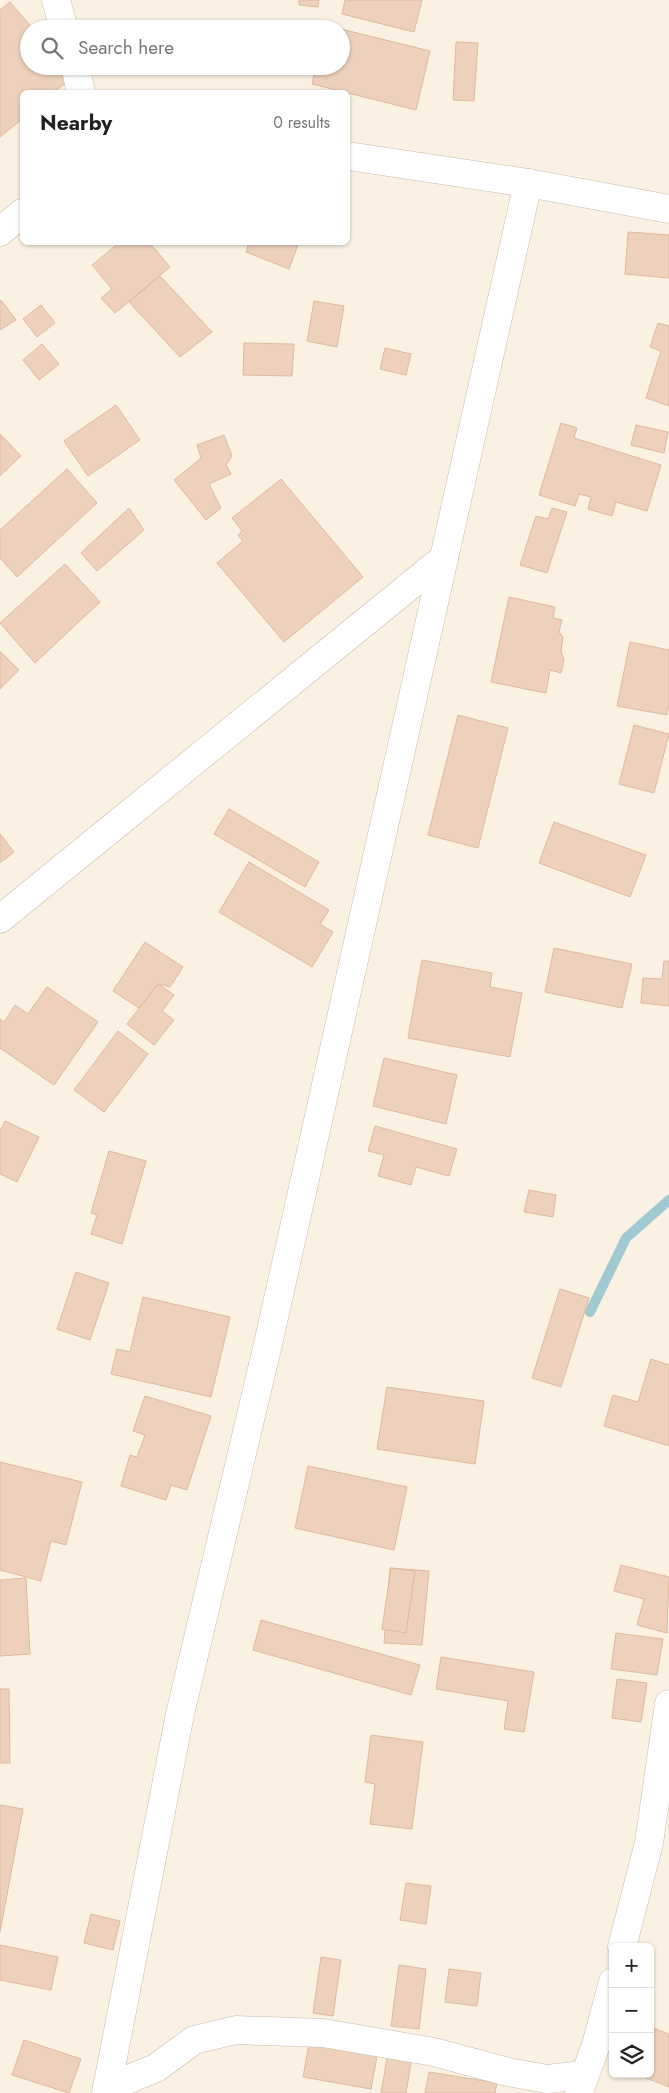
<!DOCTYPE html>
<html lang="en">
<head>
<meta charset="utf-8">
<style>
  body { margin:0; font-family:Jost,sans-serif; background:#f6f6f6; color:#222 }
  .controls { position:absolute; right:15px; bottom:15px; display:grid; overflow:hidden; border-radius:8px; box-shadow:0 1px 4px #0004 }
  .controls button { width:45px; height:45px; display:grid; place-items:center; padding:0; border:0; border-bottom:1px solid #e0e0e0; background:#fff; color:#222; font:25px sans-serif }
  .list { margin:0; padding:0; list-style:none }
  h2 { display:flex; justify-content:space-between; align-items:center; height:65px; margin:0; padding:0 20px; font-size:21px }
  h2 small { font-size:16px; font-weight:400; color:#767676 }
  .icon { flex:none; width:28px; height:28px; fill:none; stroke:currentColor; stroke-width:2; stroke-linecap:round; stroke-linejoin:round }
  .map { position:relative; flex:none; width:669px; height:2093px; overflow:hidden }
  .search { position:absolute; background:#fff; box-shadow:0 1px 4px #0004; left:20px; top:20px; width:330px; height:55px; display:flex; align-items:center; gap:12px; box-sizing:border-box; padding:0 18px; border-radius:28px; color:#767676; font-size:19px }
  .panel { position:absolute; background:#fff; box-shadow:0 1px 4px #0004; left:20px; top:90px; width:330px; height:155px; border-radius:8px }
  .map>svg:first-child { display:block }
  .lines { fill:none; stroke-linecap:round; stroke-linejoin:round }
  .stream { stroke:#a0c9d2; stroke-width:10 }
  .building { fill:#edd1bc; stroke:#deb99e }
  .minor-casing { stroke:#c9b9aa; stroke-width:29 }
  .minor { stroke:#fff; stroke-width:28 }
</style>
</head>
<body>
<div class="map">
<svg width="669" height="2093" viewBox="0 0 669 2093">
  <rect width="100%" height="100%" fill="#faf1e2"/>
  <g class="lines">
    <polyline class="stream" points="590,1312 626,1238 669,1200"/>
  </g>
  <g class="building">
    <polygon points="299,0 319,0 318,7 299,5"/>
    <polygon points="345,0 422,0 414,32 342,14"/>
    <polygon points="10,2 33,29 29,29 29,66 64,66 73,77 54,92 22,92 22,119 0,137 0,10"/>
    <polygon points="341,29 430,51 416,110 312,84 316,66 341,66"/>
    <polygon points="456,42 478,43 474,101 453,100"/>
    <polygon points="628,232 669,235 669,278 625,274"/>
    <polygon points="120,242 149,242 170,267 115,313 101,298 112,289 92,265"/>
    <polygon points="249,242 299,242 289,269 246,252"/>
    <polygon points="160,276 212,332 180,357 129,302"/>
    <polygon points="1,300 16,320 0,330 0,301"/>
    <polygon points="314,301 344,306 337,347 307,341"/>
    <polygon points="41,305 55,323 37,337 23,319"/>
    <polygon points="658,323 669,326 669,406 646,398 661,351 650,347"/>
    <polygon points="244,343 294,344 292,376 243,375"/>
    <polygon points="42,344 59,364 39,380 23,360"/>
    <polygon points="385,348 411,354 406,375 380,369"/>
    <polygon points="116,405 140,440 88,476 64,441"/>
    <polygon points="561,423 577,428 574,438 661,465 647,511 616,502 612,516 588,509 591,497 579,494 575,506 539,495"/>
    <polygon points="636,425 668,432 664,453 631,445"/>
    <polygon points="0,434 21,456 0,476"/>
    <polygon points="224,435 232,456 226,465 231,474 209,484 221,508 206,520 174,480 201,458 197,445"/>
    <polygon points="67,469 97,503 17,577 0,558 0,530"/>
    <polygon points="281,479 363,577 284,642 217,563 243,541 238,535 242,531 232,518"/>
    <polygon points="129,508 144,530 97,571 81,553"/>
    <polygon points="552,508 567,512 547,573 520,565 536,516 548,519"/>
    <polygon points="65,564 100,602 35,663 0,623"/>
    <polygon points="509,597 555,607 553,618 562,620 559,632 563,637 561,651 564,660 561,673 550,670 546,693 491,682"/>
    <polygon points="630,642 669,650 669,704 667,715 617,706"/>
    <polygon points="0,651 19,670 0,689"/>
    <polygon points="458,715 508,728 478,848 428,835"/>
    <polygon points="634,725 669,734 654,793 619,784"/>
    <polygon points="229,809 319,862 305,887 214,834"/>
    <polygon points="554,822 646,855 630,897 539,863"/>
    <polygon points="0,834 14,852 0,863"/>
    <polygon points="249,862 329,910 320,924 333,932 312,967 219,912"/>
    <polygon points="145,942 183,967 170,987 158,984 139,1008 113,991"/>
    <polygon points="554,948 632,964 622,1008 545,992"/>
    <polygon points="422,960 492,973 490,987 522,993 510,1057 408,1038"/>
    <polygon points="664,961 669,961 669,1006 641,1003 643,978 662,979"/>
    <polygon points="158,984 174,995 162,1011 174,1020 154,1045 127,1024"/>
    <polygon points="47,987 98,1022 54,1085 0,1048 0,1019 4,1022 15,1005 28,1014"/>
    <polygon points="118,1031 148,1054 104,1112 74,1090"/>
    <polygon points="384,1058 457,1075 446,1124 373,1106"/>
    <polygon points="5,1121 39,1137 17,1182 0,1174 0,1131"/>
    <polygon points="375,1126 457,1149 449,1176 416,1167 411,1185 378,1176 384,1155 368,1151"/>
    <polygon points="109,1151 146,1161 122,1244 91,1234 97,1215 91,1213"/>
    <polygon points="529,1190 556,1195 553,1217 524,1212"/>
    <polygon points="76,1272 109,1283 90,1340 57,1329"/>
    <polygon points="560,1289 589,1298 561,1387 532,1378"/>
    <polygon points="143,1297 230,1317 211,1397 111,1374 117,1349 130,1352"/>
    <polygon points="651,1359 669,1365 669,1446 604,1426 613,1395 638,1402"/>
    <polygon points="387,1387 484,1401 475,1464 377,1449"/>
    <polygon points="145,1396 211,1416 187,1490 171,1485 166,1500 121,1486 130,1455 137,1457 145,1435 133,1431"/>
    <polygon points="0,1462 82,1482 66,1545 51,1541 41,1581 0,1570"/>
    <polygon points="308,1466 407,1487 394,1550 295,1528"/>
    <polygon points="621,1565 669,1577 667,1633 637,1625 644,1599 614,1591"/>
    <polygon points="390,1568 429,1571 422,1645 384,1643"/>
    <polygon points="391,1568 415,1571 406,1633 382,1629"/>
    <polygon points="26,1578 30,1654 0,1656 0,1580"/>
    <polygon points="261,1620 420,1665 411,1695 253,1650"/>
    <polygon points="616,1633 663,1639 657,1675 611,1669"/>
    <polygon points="441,1657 534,1672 524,1732 504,1729 508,1701 436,1689"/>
    <polygon points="617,1679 647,1683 641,1722 612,1718"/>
    <polygon points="0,1689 9,1689 10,1763 0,1763"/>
    <polygon points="371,1735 423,1742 412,1829 370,1824 375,1784 365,1782"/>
    <polygon points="0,1805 23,1809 0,1932"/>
    <polygon points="406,1883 431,1886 426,1924 400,1920"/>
    <polygon points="91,1914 120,1921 113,1950 84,1943"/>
    <polygon points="0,1945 58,1957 51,1990 0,1980"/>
    <polygon points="321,1957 341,1960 333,2016 313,2013"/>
    <polygon points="399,1965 426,1969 419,2029 391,2026"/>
    <polygon points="449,1969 481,1973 477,2006 445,2002"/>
    <polygon points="650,2027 669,2034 669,2087 636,2074 650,2074"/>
    <polygon points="310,2038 378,2051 371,2089 303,2077"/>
    <polygon points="24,2040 81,2059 69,2093 12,2075"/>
    <polygon points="389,2047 413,2051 406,2093 381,2093"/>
    <polygon points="429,2072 497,2083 495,2093 425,2093"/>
  </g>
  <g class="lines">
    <defs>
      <g id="minor">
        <polyline points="56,0 64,29"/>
        <polyline points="75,66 81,92"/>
        <polyline points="348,156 528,183 669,209"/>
        <polyline points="0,232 22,213"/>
        <polyline points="0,919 444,558"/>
        <polyline points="622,1947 649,1843 669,1704"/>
        <polyline points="107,2088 156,2068 194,2040 236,2030 323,2033 434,2052 508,2072 547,2079 584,2075"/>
        <polyline points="579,2092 596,2045 613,1982"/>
        <polyline points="106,2093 180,1714 268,1344 528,183"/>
      </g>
    </defs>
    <use href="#minor" class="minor-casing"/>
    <use href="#minor" class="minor"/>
  </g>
</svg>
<div class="controls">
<button>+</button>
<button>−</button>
<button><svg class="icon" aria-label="layers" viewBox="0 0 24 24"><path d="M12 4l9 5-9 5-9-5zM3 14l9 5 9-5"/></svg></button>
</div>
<div class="search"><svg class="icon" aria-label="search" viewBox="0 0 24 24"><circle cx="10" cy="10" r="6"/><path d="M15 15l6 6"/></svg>Search here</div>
<section class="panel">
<h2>Nearby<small>0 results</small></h2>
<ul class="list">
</ul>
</section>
</div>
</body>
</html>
